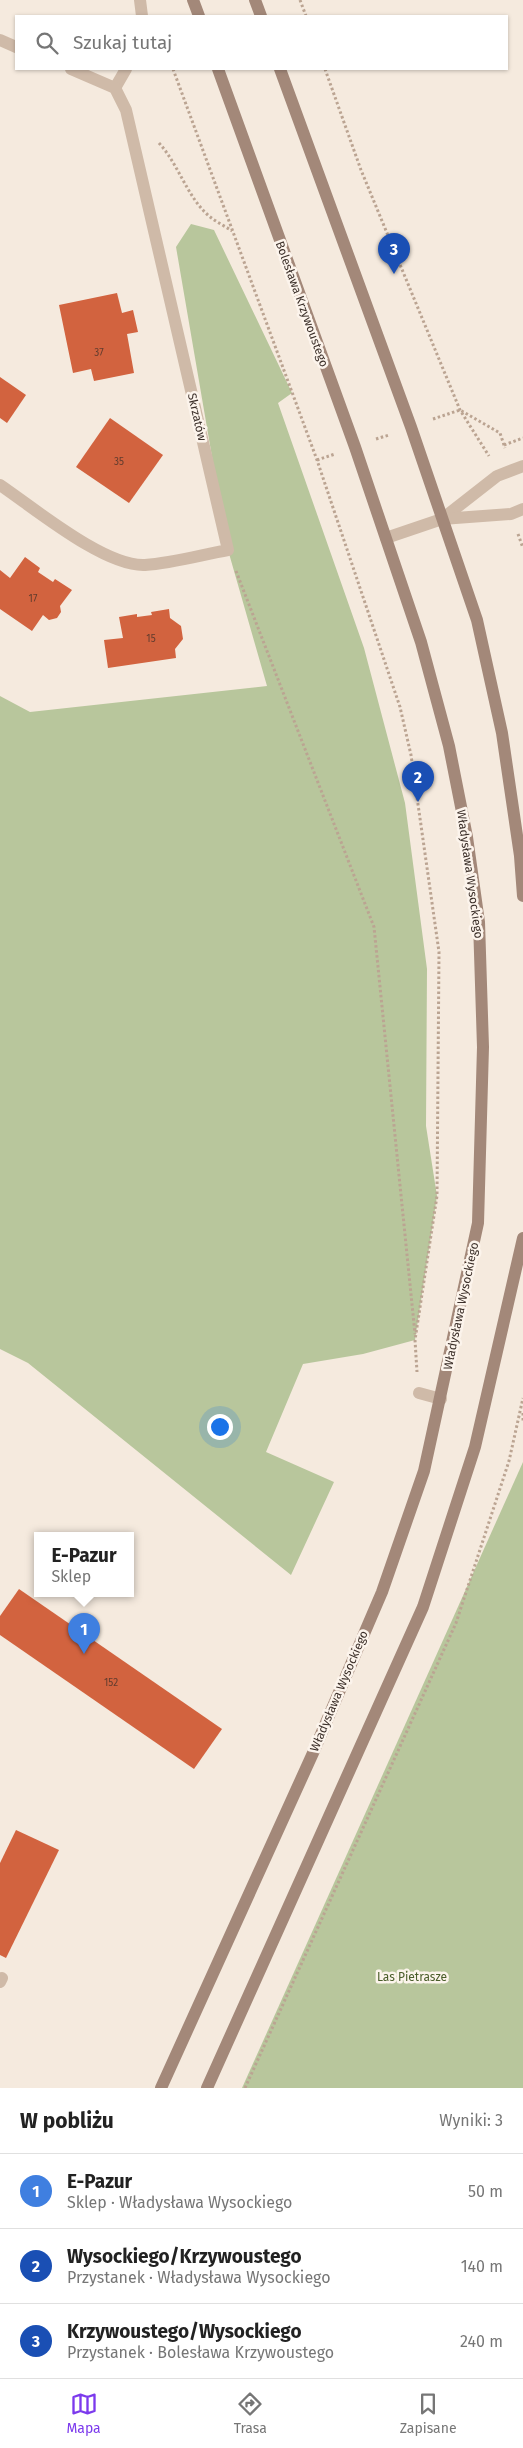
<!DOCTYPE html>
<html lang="pl">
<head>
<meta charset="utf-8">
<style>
  body { margin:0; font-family:"Fira Sans",sans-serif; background:#f6f6f6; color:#222 }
  .you { position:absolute; left:219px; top:1426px; width:18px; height:18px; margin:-12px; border:4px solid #fff; border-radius:50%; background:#1a73e8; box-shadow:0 0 0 8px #1a73e833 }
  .badge { display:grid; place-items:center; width:32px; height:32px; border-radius:50%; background:#7c3aed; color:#fff; font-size:16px; font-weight:700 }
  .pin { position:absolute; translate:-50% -41px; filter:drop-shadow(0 1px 2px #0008) }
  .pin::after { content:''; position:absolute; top:26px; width:18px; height:15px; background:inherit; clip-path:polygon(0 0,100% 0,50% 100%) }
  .popup { position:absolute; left:34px; top:1532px; width:100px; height:65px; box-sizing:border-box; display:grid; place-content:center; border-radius:0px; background:#fff; filter:drop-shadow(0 1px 4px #0005); font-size:16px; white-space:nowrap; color:#767676 }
  .popup b { font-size:19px; color:#222 }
  .popup::after { content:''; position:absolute; left:50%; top:100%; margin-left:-10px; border:10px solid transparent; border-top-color:#fff }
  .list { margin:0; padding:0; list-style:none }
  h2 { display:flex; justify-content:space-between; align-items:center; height:65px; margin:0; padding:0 20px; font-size:21px }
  h2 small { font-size:16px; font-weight:400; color:#767676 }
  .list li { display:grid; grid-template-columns:32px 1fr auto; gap:15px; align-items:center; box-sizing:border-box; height:75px; padding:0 20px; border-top:1px solid #e0e0e0 }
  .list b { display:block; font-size:19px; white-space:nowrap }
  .list p { margin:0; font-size:16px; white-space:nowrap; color:#767676 }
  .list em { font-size:16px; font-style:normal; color:#767676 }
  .icon { flex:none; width:28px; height:28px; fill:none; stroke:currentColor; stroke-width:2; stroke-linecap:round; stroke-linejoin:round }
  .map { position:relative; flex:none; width:523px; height:2088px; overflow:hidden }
  .search { position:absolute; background:#fff; box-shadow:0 1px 4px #0004; left:15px; right:15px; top:15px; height:55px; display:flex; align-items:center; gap:12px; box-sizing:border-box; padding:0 18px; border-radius:0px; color:#767676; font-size:19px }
  .sheet { height:290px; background:#fff }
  nav { display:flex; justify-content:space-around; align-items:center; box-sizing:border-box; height:70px; border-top:1px solid #e0e0e0; background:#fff; font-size:14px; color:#767676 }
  nav a { display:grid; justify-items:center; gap:2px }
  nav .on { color:#7c3aed }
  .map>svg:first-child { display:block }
  .green { fill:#b8c69c }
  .building { fill:#d2633f }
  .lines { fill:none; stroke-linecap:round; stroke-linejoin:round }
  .path { stroke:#bba492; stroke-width:3; stroke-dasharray:2.5 2.5; stroke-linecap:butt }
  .service { stroke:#cfbaa8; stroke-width:12 }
  .minor { stroke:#cfbaa8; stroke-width:12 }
  .tertiary { stroke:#cfbaa8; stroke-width:12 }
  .secondary { stroke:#a38879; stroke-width:12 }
  .labels { text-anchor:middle; stroke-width:5; stroke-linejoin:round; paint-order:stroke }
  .number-label { font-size:10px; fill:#613c2e }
  .street-label { font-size:12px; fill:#3b2f29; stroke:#fcf4ec }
  .park-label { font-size:12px; fill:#4a5d2a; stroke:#fcf4ec }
</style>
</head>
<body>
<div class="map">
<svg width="523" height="2088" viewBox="0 0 523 2088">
  <rect width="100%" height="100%" fill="#f5eade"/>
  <g class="green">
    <polygon points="191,224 214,230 292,393 278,403 364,648 405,803 427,969 426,1126 437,1196 415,1340 363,1354 303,1364 266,1452 334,1482 291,1575 28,1363 0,1349 0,696 30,712 267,686 228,550 176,247"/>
    <polygon points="523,1462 523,2088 242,2088"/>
  </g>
  <g class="building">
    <polygon points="117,293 122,313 133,310 138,332 127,334 134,373 94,381 91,369 73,373 59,305"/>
    <polygon points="0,377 26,395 7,423 0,418"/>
    <polygon points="110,418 163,455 129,503 76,467"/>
    <polygon points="25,557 40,568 38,572 53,582 55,579 72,590 60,606 61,612 57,618 49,620 43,615 32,631 0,609 0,570 10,578"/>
    <polygon points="169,609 170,618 181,626 183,639 175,649 176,658 108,668 104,640 123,638 119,617 137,614 137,617 152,615 151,612"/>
    <polygon points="19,1589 222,1729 194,1769 0,1635 0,1616"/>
    <polygon points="16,1830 59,1850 6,1958 0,1955 0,1863"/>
  </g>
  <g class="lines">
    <g class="path">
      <polyline points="300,0 306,16"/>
      <polyline points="173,69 317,460 400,707 411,755 439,952 437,1196 415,1340 417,1372"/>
      <polyline points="325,69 361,170 460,410 489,456"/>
      <path d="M159 143C179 165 187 197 209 216 216 222 225 226 232 231"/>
      <polyline points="433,419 460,410 500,433 505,448"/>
      <polyline points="376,439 389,435"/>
      <polyline points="504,445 523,438"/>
      <polyline points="317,460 335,454"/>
      <polyline points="518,534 523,548"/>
      <polyline points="236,571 374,927 415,1334"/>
      <polyline points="523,1413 523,1422"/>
      <polyline points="245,2088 456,1623 509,1461 523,1398"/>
    </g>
    <g class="service">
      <polyline points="140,0 142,16"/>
      <polyline points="115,88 126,69"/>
      <polyline points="419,1393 441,1399"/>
      <polyline points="0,1982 2,1978"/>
    </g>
    <g class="minor">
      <polyline points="0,40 16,47"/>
      <path d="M0 485C34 508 105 567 145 565 172 563 201 555 228 550L126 110 115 88 71 69"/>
    </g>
    <g class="tertiary">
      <polyline points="442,519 497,476 523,466"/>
      <polyline points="386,538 442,519 511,514 523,509"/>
    </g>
    <g class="secondary">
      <polyline points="193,0 199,16"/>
      <polyline points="255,0 261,16"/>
      <polyline points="280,69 411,427 477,620 502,733 520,856 523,896"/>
      <polyline points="161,2088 313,1753 382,1592 424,1471 478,1223 483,1047 479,922 467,837 449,746 421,642 355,447 218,69"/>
      <polyline points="207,2088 423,1607 475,1447 523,1238"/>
    </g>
  </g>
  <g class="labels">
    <g class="number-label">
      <text x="99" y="356">37</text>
      <text x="119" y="465">35</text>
      <text x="33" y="602">17</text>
      <text x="151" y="642">15</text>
      <text x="111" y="1686">152</text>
    </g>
    <g class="street-label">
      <text transform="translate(302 304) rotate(70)" y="4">Bolesława Krzywoustego</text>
      <text transform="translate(197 417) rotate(77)" y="4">Skrzatów</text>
      <text transform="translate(470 874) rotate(82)" y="4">Władysława Wysockiego</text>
      <text transform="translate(461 1306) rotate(-78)" y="4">Władysława Wysockiego</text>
      <text transform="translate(339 1691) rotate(-67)" y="4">Władysława Wysockiego</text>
    </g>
    <g class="park-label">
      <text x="412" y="1981">Las Pietrasze</text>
    </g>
  </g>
</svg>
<div class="you"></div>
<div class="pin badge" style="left:84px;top:1654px;background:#3f7fe0">1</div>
<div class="popup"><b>E-Pazur</b>Sklep</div>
<div class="pin badge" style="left:418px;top:802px;background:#1a4fb4">2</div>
<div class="pin badge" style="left:394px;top:274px;background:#1a4fb4">3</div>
<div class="search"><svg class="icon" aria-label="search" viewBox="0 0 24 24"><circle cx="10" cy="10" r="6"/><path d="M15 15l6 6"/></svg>Szukaj tutaj</div>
</div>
<section class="sheet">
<h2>W pobliżu<small>Wyniki: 3</small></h2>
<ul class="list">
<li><span class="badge" style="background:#3f7fe0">1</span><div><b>E-Pazur</b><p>Sklep · Władysława Wysockiego</p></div><em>50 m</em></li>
<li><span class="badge" style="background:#1a4fb4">2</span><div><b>Wysockiego/Krzywoustego</b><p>Przystanek · Władysława Wysockiego</p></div><em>140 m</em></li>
<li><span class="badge" style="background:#1a4fb4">3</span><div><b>Krzywoustego/Wysockiego</b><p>Przystanek · Bolesława Krzywoustego</p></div><em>240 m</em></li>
</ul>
</section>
<nav>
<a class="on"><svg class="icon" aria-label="map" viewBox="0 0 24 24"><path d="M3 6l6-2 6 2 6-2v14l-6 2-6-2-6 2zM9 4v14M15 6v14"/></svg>Mapa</a>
<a><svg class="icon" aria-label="directions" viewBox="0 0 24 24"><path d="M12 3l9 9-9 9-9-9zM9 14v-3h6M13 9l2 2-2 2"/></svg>Trasa</a>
<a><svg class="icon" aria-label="saved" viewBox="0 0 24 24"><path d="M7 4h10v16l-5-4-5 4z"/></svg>Zapisane</a>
</nav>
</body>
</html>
